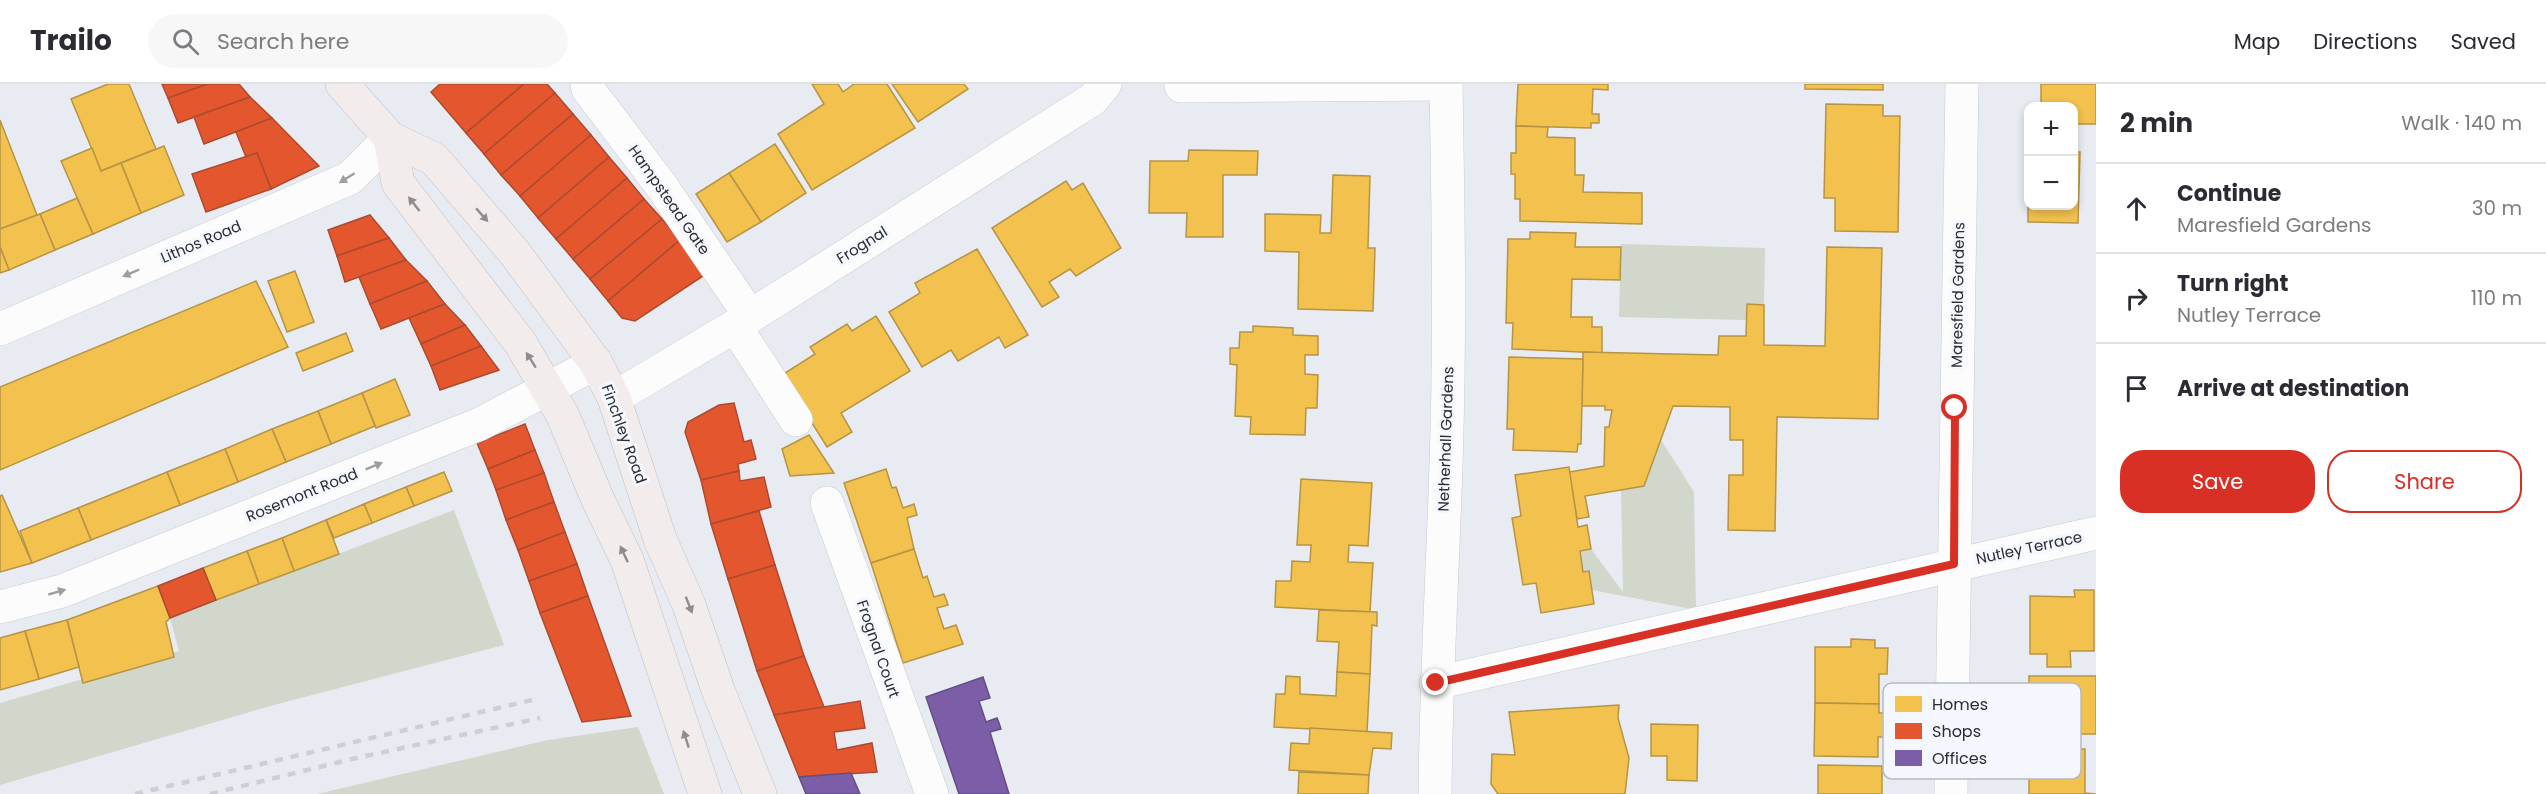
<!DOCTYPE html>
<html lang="en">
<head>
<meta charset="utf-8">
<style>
  body { margin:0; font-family:Poppins,sans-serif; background:#f7f7f7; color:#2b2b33 }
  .controls { position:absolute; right:18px; top:18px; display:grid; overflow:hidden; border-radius:12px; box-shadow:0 3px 9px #0003 }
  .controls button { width:54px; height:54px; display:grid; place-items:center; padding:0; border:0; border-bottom:2px solid #e1e1e2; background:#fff; color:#2b2b33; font:30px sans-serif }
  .stop { position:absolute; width:18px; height:18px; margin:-14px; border:4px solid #d93025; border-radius:50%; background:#fff }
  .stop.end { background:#d93025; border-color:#fff; box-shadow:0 2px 6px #0008 }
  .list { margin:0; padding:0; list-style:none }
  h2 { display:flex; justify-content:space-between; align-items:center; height:78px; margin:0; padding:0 24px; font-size:26px }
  h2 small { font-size:20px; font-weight:400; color:#7c7c81 }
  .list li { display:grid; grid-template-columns:39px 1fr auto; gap:18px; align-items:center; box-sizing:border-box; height:90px; padding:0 24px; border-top:2px solid #e1e1e2 }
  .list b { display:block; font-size:22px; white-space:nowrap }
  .list p { margin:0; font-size:20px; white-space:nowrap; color:#7c7c81 }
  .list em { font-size:20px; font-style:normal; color:#7c7c81 }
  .actions { display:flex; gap:12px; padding:18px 24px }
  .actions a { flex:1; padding:14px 0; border:2px solid #d93025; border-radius:24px; text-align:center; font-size:21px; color:#d93025 }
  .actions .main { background:#d93025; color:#fff }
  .icon { flex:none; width:33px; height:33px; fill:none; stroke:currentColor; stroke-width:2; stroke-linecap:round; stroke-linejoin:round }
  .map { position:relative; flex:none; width:2096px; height:710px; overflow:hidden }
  header { display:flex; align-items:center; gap:36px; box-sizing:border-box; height:84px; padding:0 30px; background:#fff; border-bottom:2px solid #e1e1e2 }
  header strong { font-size:28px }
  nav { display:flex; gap:33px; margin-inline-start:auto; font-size:21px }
  .search { width:420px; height:54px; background:#f7f7f7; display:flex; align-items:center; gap:15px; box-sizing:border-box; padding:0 21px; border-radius:33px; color:#7c7c81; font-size:22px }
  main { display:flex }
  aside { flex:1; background:#fff }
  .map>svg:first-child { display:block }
  .green { fill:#d1d7ca }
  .homes { fill:#f2c14e; stroke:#b69445; stroke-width:1.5 }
  .shops { fill:#e4572e; stroke:#ac4a2f; stroke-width:1.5 }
  .offices { fill:#7b5ea7; stroke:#634f83; stroke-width:1.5 }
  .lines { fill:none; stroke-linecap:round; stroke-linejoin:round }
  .minor-casing { stroke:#c7cacf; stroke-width:34 }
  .highway-casing { stroke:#c2bdbf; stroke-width:34 }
  .minor { stroke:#fcfcfd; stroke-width:33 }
  .highway { stroke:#f2edec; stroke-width:33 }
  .rail { stroke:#cecfd1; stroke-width:4.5; stroke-dasharray:8 8; stroke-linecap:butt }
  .oneway { fill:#9e9ea1 }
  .oneway2 { fill:#8e8c8e }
  .route { stroke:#d93025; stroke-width:8 }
  .labels { text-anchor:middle; stroke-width:6; stroke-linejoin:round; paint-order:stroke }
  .street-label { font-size:15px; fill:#2a2c30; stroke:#f4f8fe }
  .key { fill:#f4f8fe; stroke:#b7bbc0; stroke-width:1.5 }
  .key-label { font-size:16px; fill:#2a2c30 }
</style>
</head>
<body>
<header>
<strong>Trailo</strong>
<div class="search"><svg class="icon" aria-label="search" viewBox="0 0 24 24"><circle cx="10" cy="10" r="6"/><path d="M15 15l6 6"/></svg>Search here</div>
<nav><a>Map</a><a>Directions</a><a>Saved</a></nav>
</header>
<main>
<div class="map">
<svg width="2096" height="710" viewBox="0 0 2096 710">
  <rect width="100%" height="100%" fill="#e8ecf2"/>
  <g class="green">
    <polygon points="1621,160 1765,164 1764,221 1747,220 1746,236 1619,233"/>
    <polygon points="1661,356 1694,408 1696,526 1592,506 1589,487 1583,488 1580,467 1591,465 1623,508 1621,406 1644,402"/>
    <polygon points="454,426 504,561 274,621 0,701 0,619 179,567 170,534"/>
    <polygon points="638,643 664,710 317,710 548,656"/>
  </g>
  <g class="homes">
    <polygon points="108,0 129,0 156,65 101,87 71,15"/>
    <polygon points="812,0 838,0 843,8 854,0 887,0 915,44 812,106 778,50 824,20"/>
    <polygon points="892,0 964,0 968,5 918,38"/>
    <polygon points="1518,0 1608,0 1608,6 1593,5 1592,30 1599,30 1599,39 1591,39 1591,44 1516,42"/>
    <polygon points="1805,0 1883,0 1883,6 1805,5"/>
    <polygon points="2041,0 2096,0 2096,40 2074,40 2074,22 2041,22"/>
    <polygon points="1826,20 1883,21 1883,32 1900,32 1898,148 1835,147 1835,114 1824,114"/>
    <polygon points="0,36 37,131 0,145"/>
    <polygon points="1516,42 1548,43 1547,53 1575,54 1575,91 1584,91 1583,108 1642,109 1642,140 1520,137 1520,115 1515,115 1515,90 1511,90 1511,69 1516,69"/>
    <polygon points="775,60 806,109 761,138 729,89"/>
    <polygon points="164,62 184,111 141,129 121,79"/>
    <polygon points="92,64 101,87 121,79 141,129 93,150 61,77"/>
    <polygon points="1189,66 1258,67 1257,91 1223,91 1223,153 1186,153 1187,129 1149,129 1150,77 1188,77"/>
    <polygon points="2074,68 2080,68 2078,139 2028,138 2028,95 2028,122 2074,122"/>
    <polygon points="729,89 761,138 727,158 696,110"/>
    <polygon points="1333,91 1370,92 1368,164 1375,164 1373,227 1298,225 1299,168 1265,167 1265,130 1321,131 1320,149 1331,149"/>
    <polygon points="1066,97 1072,106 1083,99 1121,164 1076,192 1070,185 1049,198 1059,213 1042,223 992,144"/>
    <polygon points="77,114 93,150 55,166 40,130"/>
    <polygon points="40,130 55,166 9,186 0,163 0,145"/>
    <polygon points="1530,148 1576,149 1575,163 1621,163 1620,196 1572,195 1571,233 1592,233 1592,243 1602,243 1602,269 1512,265 1513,239 1506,239 1508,155 1530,155"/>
    <polygon points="0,163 9,186 0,189"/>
    <polygon points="1827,163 1882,164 1878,335 1777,333 1775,447 1728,446 1729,391 1743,391 1743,356 1730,356 1730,323 1673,322 1644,402 1585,412 1589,433 1577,435 1569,388 1604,382 1605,343 1609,343 1612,326 1605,326 1605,322 1582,322 1583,268 1718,271 1719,252 1746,252 1747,220 1764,221 1764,261 1825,262"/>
    <polygon points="977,165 1028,251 1005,264 999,253 958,277 951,266 922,283 889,228 920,209 915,199"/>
    <polygon points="295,187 314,238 287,248 268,197"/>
    <polygon points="256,197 288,263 0,386 0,303"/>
    <polygon points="876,232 910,287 841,329 852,348 827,363 782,291 815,270 810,263 847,240 852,247"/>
    <polygon points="1253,242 1293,244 1293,251 1318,252 1318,271 1305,271 1305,290 1318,291 1317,324 1306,324 1305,351 1250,350 1251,333 1235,332 1237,281 1230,280 1230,264 1239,264 1240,248 1253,248"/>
    <polygon points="346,249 353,267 303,287 296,269"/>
    <polygon points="1509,273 1583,275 1581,360 1578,360 1577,368 1513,366 1514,345 1507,345"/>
    <polygon points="395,295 410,331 376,344 362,309"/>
    <polygon points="362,309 375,342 331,360 318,327"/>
    <polygon points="318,327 331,360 286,378 272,345"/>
    <polygon points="272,345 286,378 238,398 225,365"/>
    <polygon points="809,351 834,389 790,392 782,365"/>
    <polygon points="225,365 238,398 180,421 167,388"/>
    <polygon points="1569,383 1578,443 1587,441 1591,465 1580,467 1583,488 1589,487 1594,520 1541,529 1536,499 1523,501 1512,434 1521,432 1515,391"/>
    <polygon points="886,385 892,404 896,403 903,424 914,420 917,431 907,434 914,465 871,479 844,399"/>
    <polygon points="167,388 180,421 91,456 78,424"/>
    <polygon points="444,388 452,407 414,422 406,403"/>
    <polygon points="1301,395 1372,399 1368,462 1349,461 1348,478 1373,479 1370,528 1275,523 1276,497 1291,497 1292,477 1310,478 1311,461 1297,461"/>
    <polygon points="406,403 414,422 372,439 364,420"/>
    <polygon points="2,411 32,479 0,488 0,412"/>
    <polygon points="364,420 372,439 334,454 326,436"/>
    <polygon points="78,424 91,456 32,479 20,447"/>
    <polygon points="326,436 339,470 294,487 282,454"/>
    <polygon points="282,454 294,487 259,500 247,467"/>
    <polygon points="914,465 923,494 927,492 934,513 944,510 946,515 948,521 937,524 944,545 956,541 963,560 903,579 871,479"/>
    <polygon points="247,467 259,500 216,516 203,484"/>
    <polygon points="158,502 170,534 166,538 174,573 83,599 67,536"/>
    <polygon points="2074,506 2094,506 2094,567 2070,567 2071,583 2047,583 2047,570 2030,570 2030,512 2075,513"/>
    <polygon points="1319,526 1377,528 1377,542 1372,541 1370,590 1337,588 1339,558 1317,557"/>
    <polygon points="67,536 79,583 39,595 25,547"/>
    <polygon points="25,547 39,595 0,606 0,554"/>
    <polygon points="1851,555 1875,556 1875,564 1888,564 1887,590 1879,590 1879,620 1815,619 1815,563 1851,563"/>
    <polygon points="1337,588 1370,590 1367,648 1274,643 1276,610 1285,610 1286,592 1300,593 1300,610 1336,612"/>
    <rect x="2029" y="592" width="67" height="58"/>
    <polygon points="1815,619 1879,620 1879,629 1887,629 1887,653 1878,653 1878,673 1814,672"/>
    <polygon points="1619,621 1618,634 1629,674 1625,710 1498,710 1491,700 1492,670 1515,671 1509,628"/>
    <polygon points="1651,640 1698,641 1697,697 1667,696 1667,672 1651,672"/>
    <polygon points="1310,644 1392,649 1391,665 1373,664 1369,691 1289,686 1291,659 1309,660"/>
    <polygon points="2029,665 2085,665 2085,709 2096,710 2029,710"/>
    <polygon points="1818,681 1882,682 1882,710 1818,710"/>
    <polygon points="1299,688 1369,691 1368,710 1298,710"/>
  </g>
  <g class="shops">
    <polygon points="162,0 208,0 168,14"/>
    <polygon points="208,0 239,0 250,13 178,39 168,14"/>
    <polygon points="440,0 524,0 466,49 431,8"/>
    <polygon points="524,0 547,0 555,9 484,70 466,49"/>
    <polygon points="555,9 573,30 501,91 484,70"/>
    <polygon points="250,13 272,34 204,60 194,33"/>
    <polygon points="573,30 591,51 520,112 501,91"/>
    <polygon points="272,34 319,82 271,105 257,69 246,73 236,48"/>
    <polygon points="591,51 609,73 538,134 520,112"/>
    <polygon points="257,69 271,105 206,128 192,90"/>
    <polygon points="609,73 627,94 556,155 538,134"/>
    <polygon points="627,94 644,115 573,175 556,155"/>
    <polygon points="644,115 662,135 590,195 573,175"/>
    <polygon points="370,131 389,154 337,172 328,146"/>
    <polygon points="662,135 680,156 608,217 590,195"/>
    <polygon points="389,154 406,176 345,198 337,172"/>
    <polygon points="680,156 709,188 635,237 622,234 608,217"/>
    <polygon points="406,176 427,197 370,220 359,193"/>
    <polygon points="427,197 445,220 381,245 370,220"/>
    <polygon points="445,220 465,241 421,260 409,234"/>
    <polygon points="465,241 481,262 431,282 421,260"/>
    <polygon points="481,262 499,286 440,306 431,282"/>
    <polygon points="734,319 744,358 751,356 756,375 738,380 739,387 701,396 685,348 688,338 719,321"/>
    <polygon points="525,340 535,366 488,385 477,359"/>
    <polygon points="535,366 544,389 496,406 488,385"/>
    <polygon points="739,387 740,397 764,393 771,423 711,440 701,396"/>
    <polygon points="544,389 554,418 506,436 496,406"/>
    <polygon points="554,418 565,448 518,466 506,436"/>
    <polygon points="759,427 775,481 728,495 711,440"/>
    <polygon points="565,448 577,480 529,497 518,466"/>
    <polygon points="577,480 588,512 540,529 529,497"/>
    <polygon points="775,481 804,572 757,587 728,495"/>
    <polygon points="203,484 216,516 170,534 158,502"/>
    <polygon points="588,512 631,632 582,638 540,529"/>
    <polygon points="804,572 824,623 774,631 757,587"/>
    <polygon points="860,617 865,644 834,648 837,666 872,659 877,688 799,693 774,631"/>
  </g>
  <g class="offices">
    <polygon points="983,593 990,614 979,617 986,638 997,634 999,639 1001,645 990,648 1009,710 959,710 926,613"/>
    <polygon points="851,689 860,710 806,710 799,693"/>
  </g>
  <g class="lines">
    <defs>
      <g id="minor">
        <polyline points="587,0 588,5 660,100 750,232"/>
        <polyline points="1181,2 1446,0"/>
        <polyline points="735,242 796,336"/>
        <polyline points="0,245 350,94 390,54"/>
        <polyline points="614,314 735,242 1093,15 1105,0"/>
        <polyline points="827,419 932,710"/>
        <polyline points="0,523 62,507 480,340 596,279"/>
        <polyline points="1436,599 2096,449"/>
        <path d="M1435 710C1436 588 1444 467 1447 346 1450 231 1448 115 1446 0"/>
        <polyline points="1951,710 1962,0"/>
      </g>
      <g id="highway">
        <polyline points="342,0 390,54 434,75 514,168 596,279 614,314 660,455 689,521 718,606 760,710"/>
        <polyline points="390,54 398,99 521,260 563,332 598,416 627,476 705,710"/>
      </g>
    </defs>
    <use href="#minor" class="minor-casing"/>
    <use href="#highway" class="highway-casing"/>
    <use href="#minor" class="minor"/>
    <use href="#highway" class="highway"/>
    <g class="rail">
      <polyline points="135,710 532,616"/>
      <polyline points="210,710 352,675 540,634"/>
    </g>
  </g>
  <defs><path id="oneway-solid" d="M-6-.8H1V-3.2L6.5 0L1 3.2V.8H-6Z" transform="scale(1.5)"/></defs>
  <g class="oneway">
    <use href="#oneway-solid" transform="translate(347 94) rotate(148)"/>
    <use href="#oneway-solid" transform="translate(131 189) rotate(157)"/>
    <use href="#oneway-solid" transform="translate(374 382) rotate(-22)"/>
    <use href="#oneway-solid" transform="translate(57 508) rotate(-16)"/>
  </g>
  <g class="oneway2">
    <use href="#oneway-solid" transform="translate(414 120) rotate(-128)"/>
    <use href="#oneway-solid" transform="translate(482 131) rotate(49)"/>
    <use href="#oneway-solid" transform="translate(531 276) rotate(-122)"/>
    <use href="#oneway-solid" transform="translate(624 470) rotate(-115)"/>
    <use href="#oneway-solid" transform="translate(689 521) rotate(69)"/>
    <use href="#oneway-solid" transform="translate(686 655) rotate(-108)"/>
  </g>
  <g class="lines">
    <polyline class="route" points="1436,599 1954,480 1955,324"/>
  </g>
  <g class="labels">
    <g class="street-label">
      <text transform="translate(669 116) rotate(55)" y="5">Hampstead Gate</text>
      <text transform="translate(201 158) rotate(-23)" y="5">Lithos Road</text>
      <text transform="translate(862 161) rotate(-32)" y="5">Frognal</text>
      <text transform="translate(1958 211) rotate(-89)" y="5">Maresfield Gardens</text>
      <text transform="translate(624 350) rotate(70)" y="5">Finchley Road</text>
      <text transform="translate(1446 355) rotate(-88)" y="5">Netherhall Gardens</text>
      <text transform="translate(302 411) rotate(-22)" y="5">Rosemont Road</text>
      <text transform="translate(2029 464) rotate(-12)" y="5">Nutley Terrace</text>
      <text transform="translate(878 565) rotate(71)" y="5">Frognal Court</text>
    </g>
  </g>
  <rect x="1883" y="599" width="198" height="96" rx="9" class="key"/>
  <rect x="1895" y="612" width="27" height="16" fill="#f2c14e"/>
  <rect x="1895" y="639" width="27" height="16" fill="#e4572e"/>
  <rect x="1895" y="666" width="27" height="16" fill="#7b5ea7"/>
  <g class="key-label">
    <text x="1932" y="626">Homes</text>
    <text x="1932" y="653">Shops</text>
    <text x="1932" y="680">Offices</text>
  </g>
</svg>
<div class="controls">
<button>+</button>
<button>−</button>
</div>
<div class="stop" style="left:1955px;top:324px"></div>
<div class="stop end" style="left:1436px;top:599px"></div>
</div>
<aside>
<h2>2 min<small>Walk · 140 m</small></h2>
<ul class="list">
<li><svg class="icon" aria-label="ahead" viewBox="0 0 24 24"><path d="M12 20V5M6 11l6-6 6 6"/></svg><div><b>Continue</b><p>Maresfield Gardens</p></div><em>30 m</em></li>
<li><svg class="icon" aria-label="right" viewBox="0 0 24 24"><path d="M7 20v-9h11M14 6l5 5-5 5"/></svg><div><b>Turn right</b><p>Nutley Terrace</p></div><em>110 m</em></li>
<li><svg class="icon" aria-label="arrive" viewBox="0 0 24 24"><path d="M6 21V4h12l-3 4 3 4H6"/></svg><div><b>Arrive at destination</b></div></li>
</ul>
<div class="actions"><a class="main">Save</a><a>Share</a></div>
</aside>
</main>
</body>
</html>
